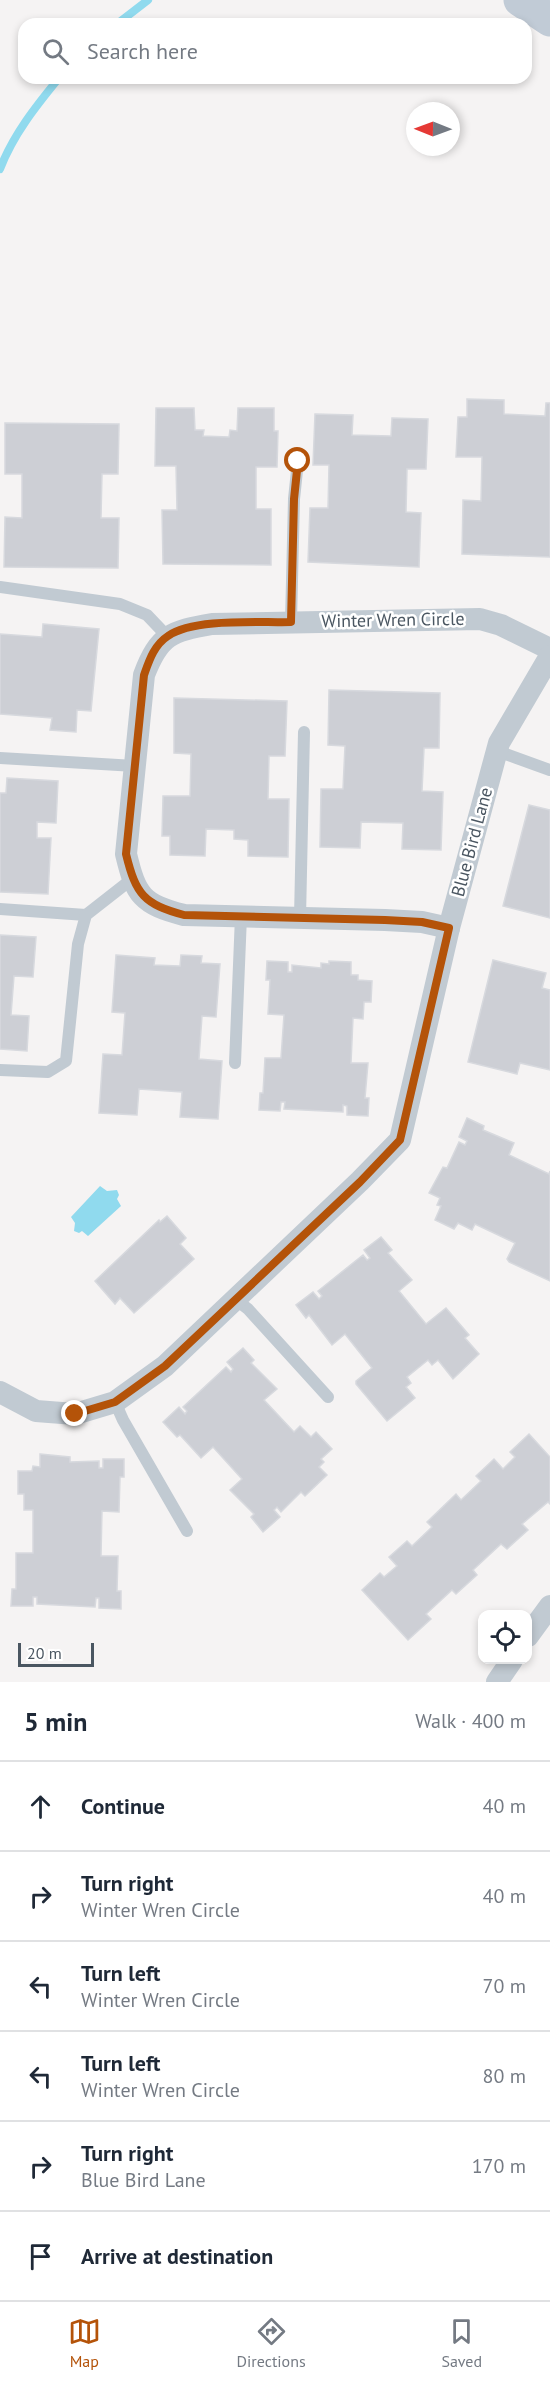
<!DOCTYPE html>
<html lang="en">
<head>
<meta charset="utf-8">
<style>
  body { margin:0; font-family:"PT Sans",sans-serif; background:#f6f6f7; color:#1f2937 }
  .controls { position:absolute; right:18px; bottom:18px; display:grid; overflow:hidden; border-radius:12px; box-shadow:0 3px 9px #0003 }
  .controls button { width:54px; height:54px; display:grid; place-items:center; padding:0; border:0; border-bottom:2px solid #e0e1e3; background:#fff; color:#1f2937; font:30px sans-serif }
  .compass { position:absolute; left:406px; top:102px; width:54px; height:54px; border-radius:50%; background:#fff; box-shadow:0 3px 9px #0003; rotate:271deg }
  .scale { position:absolute; left:18px; bottom:15px; width:76px; box-sizing:border-box; padding-left:6px; border:3px solid #4a5661; border-top:0; font-size:16px; line-height:21px; white-space:nowrap; color:#4a5661; -webkit-text-stroke:4px #fff; paint-order:stroke }
  .stop { position:absolute; width:18px; height:18px; margin:-14px; border:4px solid #b45309; border-radius:50%; background:#fff }
  .stop.end { background:#b45309; border-color:#fff; box-shadow:0 2px 6px #0008 }
  .list { margin:0; padding:0; list-style:none }
  h2 { display:flex; justify-content:space-between; align-items:center; height:78px; margin:0; padding:0 24px; font-size:26px }
  h2 small { font-size:20px; font-weight:400; color:#747a83 }
  .list li { display:grid; grid-template-columns:39px 1fr auto; gap:18px; align-items:center; box-sizing:border-box; height:90px; padding:0 24px; border-top:2px solid #e0e1e3 }
  .list b { display:block; font-size:22px; white-space:nowrap }
  .list p { margin:0; font-size:20px; white-space:nowrap; color:#747a83 }
  .list em { font-size:20px; font-style:normal; color:#747a83 }
  .icon { flex:none; width:33px; height:33px; fill:none; stroke:currentColor; stroke-width:2; stroke-linecap:round; stroke-linejoin:round }
  .map { position:relative; flex:none; width:550px; height:1682px; overflow:hidden }
  .search { position:absolute; background:#fff; box-shadow:0 3px 9px #0003; left:18px; right:18px; top:18px; height:66px; display:flex; align-items:center; gap:15px; box-sizing:border-box; padding:0 21px; border-radius:18px; color:#747a83; font-size:22px }
  .sheet { height:618px; background:#fff }
  nav { display:flex; justify-content:space-around; align-items:center; box-sizing:border-box; height:84px; border-top:2px solid #e0e1e3; background:#fff; font-size:16px; color:#747a83 }
  nav a { display:grid; justify-items:center; gap:3px }
  nav .on { color:#b45309 }
  .map>svg:first-child { display:block }
  .water { fill:#90daee }
  .lines { fill:none; stroke-linecap:round; stroke-linejoin:round }
  .stream { stroke:#90daee; stroke-width:8 }
  .building { fill:#cdcfd5; stroke:#d7d9de; stroke-width:1.5 }
  .lane { stroke:#c1cad2; stroke-width:12 }
  .street { stroke:#c1cad2; stroke-width:22 }
  .secondary { stroke:#c1cbd6; stroke-width:33 }
  .route { stroke:#b45309; stroke-width:8 }
  .labels { text-anchor:middle; stroke-width:5; stroke-linejoin:round; paint-order:stroke }
  .street-label { font-size:18px; fill:#4a5661; stroke:#fff }
</style>
</head>
<body>
<div class="map">
<svg width="550" height="1682" viewBox="0 0 550 1682">
  <rect width="100%" height="100%" fill="#f5f3f3"/>
  <polygon class="water" points="100,1186 107,1191 117,1190 119,1195 117,1199 121,1206 88,1236 82,1231 79,1233 74,1231 75,1223 71,1217"/>
  <g class="lines">
    <g class="stream">
      <polyline points="117,24 148,0"/>
      <path d="M0 169C13 135 36 106 59 78"/>
    </g>
  </g>
  <g class="building">
    <polygon points="467,399 504,400 504,414 545,416 546,403 550,403 550,557 462,554 463,500 481,501 482,457 456,457 458,417 467,417"/>
    <polygon points="156,408 194,408 195,430 204,430 203,436 229,437 230,430 237,431 238,408 274,408 274,431 278,431 277,467 256,467 256,509 271,509 271,565 163,564 162,510 177,510 176,466 155,466"/>
    <polygon points="315,414 353,415 352,435 391,436 392,418 428,419 426,469 407,469 406,512 421,513 419,567 308,562 310,508 328,508 329,465 313,465"/>
    <polygon points="5,423 119,424 118,474 102,474 101,518 119,518 118,568 4,567 5,517 22,518 22,474 5,474"/>
    <polygon points="43,624 99,629 91,711 77,710 76,732 50,730 52,718 0,714 0,634 42,637"/>
    <polygon points="329,690 440,693 439,748 424,748 422,791 443,792 441,850 402,849 403,823 361,822 360,848 320,847 321,789 343,789 345,746 328,745"/>
    <polygon points="174,698 287,701 285,756 269,756 268,799 289,799 288,857 248,856 248,840 234,839 234,830 206,829 205,856 170,855 170,836 162,836 163,796 190,796 191,754 174,753"/>
    <polygon points="7,778 58,781 56,823 37,822 37,838 51,838 48,894 0,892 0,793 6,793"/>
    <polygon points="529,805 550,810 550,918 503,906"/>
    <polygon points="0,935 36,937 33,977 14,976 11,1015 29,1016 27,1051 0,1049"/>
    <polygon points="116,955 155,958 154,965 180,966 181,955 202,956 201,963 220,964 216,1017 202,1016 199,1059 222,1061 218,1119 180,1117 182,1092 139,1089 137,1115 99,1113 103,1054 122,1055 125,1013 112,1012"/>
    <polygon points="493,960 546,973 542,988 550,990 550,1070 520,1063 517,1074 468,1062"/>
    <polygon points="267,961 288,962 288,972 292,972 292,965 321,968 321,963 329,964 329,961 351,962 351,975 358,975 358,980 372,981 371,1002 364,1002 363,1019 353,1018 351,1063 368,1063 365,1098 369,1098 368,1116 347,1115 347,1106 343,1105 343,1112 284,1109 285,1102 281,1102 280,1111 259,1110 260,1093 263,1093 265,1058 281,1058 284,1015 268,1014 270,980 266,980"/>
    <polygon points="467,1118 484,1126 483,1130 514,1143 509,1155 549,1174 550,1171 550,1281 509,1262 507,1259 515,1243 475,1224 472,1230 458,1223 454,1229 435,1220 441,1206 437,1205 440,1198 429,1193 443,1167 447,1168 459,1142 465,1145 467,1141 459,1137"/>
    <polygon points="167,1216 186,1238 180,1244 194,1259 134,1313 120,1298 115,1304 95,1281 159,1220 160,1222"/>
    <polygon points="381,1237 392,1250 388,1253 412,1280 399,1291 426,1324 446,1308 469,1335 465,1338 479,1354 453,1379 438,1360 432,1365 428,1360 407,1377 411,1383 406,1387 415,1398 387,1421 356,1384 356,1381 372,1368 345,1334 332,1345 309,1315 306,1318 296,1305 313,1292 319,1299 322,1296 318,1291 363,1255 367,1260 370,1258 364,1250"/>
    <polygon points="243,1348 254,1360 251,1363 277,1389 264,1400 294,1432 300,1426 311,1437 316,1432 332,1449 321,1459 324,1462 319,1467 327,1475 305,1496 301,1492 281,1512 277,1507 274,1510 280,1517 263,1532 251,1517 254,1514 230,1490 242,1479 213,1447 201,1458 180,1435 177,1437 163,1422 179,1407 185,1414 187,1411 183,1407 226,1367 231,1372 233,1369 227,1362"/>
    <polygon points="529,1434 550,1457 550,1504 548,1502 522,1524 528,1530 507,1549 501,1544 473,1570 477,1575 456,1594 452,1590 426,1614 431,1619 408,1640 362,1590 380,1573 384,1577 397,1566 389,1557 407,1541 412,1546 432,1527 427,1522 456,1494 461,1500 481,1481 476,1476 494,1459 503,1469 515,1457 510,1452"/>
    <polygon points="40,1454 70,1457 70,1462 99,1461 99,1468 103,1468 103,1459 124,1459 124,1477 120,1477 119,1512 102,1511 101,1556 118,1556 117,1591 121,1591 121,1609 99,1608 99,1598 96,1598 95,1607 37,1604 37,1597 33,1597 33,1606 11,1606 12,1589 16,1589 16,1553 33,1553 33,1510 24,1510 24,1494 18,1494 18,1471 32,1471 33,1466 40,1467"/>
  </g>
  <g class="lines">
    <g class="lane">
      <polyline points="0,587 120,604 147,615 167,636"/>
      <polyline points="291,622 294,499 298,461"/>
      <polyline points="497,751 550,770"/>
      <polyline points="0,758 135,766"/>
      <polyline points="0,909 86,915"/>
      <polyline points="300,918 304,732"/>
      <polyline points="235,1063 241,916"/>
      <polyline points="0,1070 48,1072 66,1061 78,944 86,915 132,879"/>
      <polyline points="235,1299 248,1309 328,1397"/>
      <polyline points="115,1402 123,1420 187,1531"/>
    </g>
    <g class="street">
      <path d="M449 928 422 922 385 920 184 915C142 904 136 896 126 854L144 675C159 635 171 631 212 624L480 619 501 625 550 649"/>
      <polyline points="0,1392 36,1411 75,1414 115,1402 165,1366 360,1181 400,1140 449,928 499,743 550,656"/>
      <polyline points="528,1636 550,1606"/>
      <polyline points="497,1682 512,1660"/>
    </g>
    <polyline class="secondary" points="520,0 550,20"/>
  </g>
  <g class="lines">
    <path class="route" d="M75 1414 115 1402 165 1366 360 1182 400 1140 449 928 422 922 385 920 184 915C144 904 136 895 126 854L144 675C149 661 154 645 168 636 194 618 259 623 291 622L294 499 298 461"/>
  </g>
  <g class="labels">
    <g class="street-label">
      <text transform="translate(393 620) rotate(-1)" y="6">Winter Wren Circle</text>
      <text transform="translate(472 842) rotate(-75)" y="6">Blue Bird Lane</text>
    </g>
  </g>
</svg>
<div class="controls">
<button><svg class="icon" aria-label="locate" viewBox="0 0 24 24"><circle cx="12" cy="12" r="6"/><path d="M12 2v4M12 18v4M2 12h4M18 12h4"/></svg></button>
</div>
<svg class="compass" viewBox="-18 -18 36 36"><path d="M0-13l5 13h-10z" fill="#e53935"/><path d="M0 13l5-13h-10z" fill="#747a83"/></svg>
<div class="scale">20 m</div>
<div class="stop" style="left:298px;top:461px"></div>
<div class="stop end" style="left:75px;top:1414px"></div>
<div class="search"><svg class="icon" aria-label="search" viewBox="0 0 24 24"><circle cx="10" cy="10" r="6"/><path d="M15 15l6 6"/></svg>Search here</div>
</div>
<section class="sheet">
<h2>5 min<small>Walk · 400 m</small></h2>
<ul class="list">
<li><svg class="icon" aria-label="ahead" viewBox="0 0 24 24"><path d="M12 20V5M6 11l6-6 6 6"/></svg><div><b>Continue</b></div><em>40 m</em></li>
<li><svg class="icon" aria-label="right" viewBox="0 0 24 24"><path d="M7 20v-9h11M14 6l5 5-5 5"/></svg><div><b>Turn right</b><p>Winter Wren Circle</p></div><em>40 m</em></li>
<li><svg class="icon" aria-label="left" viewBox="0 0 24 24"><path d="M17 20v-9H6M10 6l-5 5 5 5"/></svg><div><b>Turn left</b><p>Winter Wren Circle</p></div><em>70 m</em></li>
<li><svg class="icon" aria-label="left" viewBox="0 0 24 24"><path d="M17 20v-9H6M10 6l-5 5 5 5"/></svg><div><b>Turn left</b><p>Winter Wren Circle</p></div><em>80 m</em></li>
<li><svg class="icon" aria-label="right" viewBox="0 0 24 24"><path d="M7 20v-9h11M14 6l5 5-5 5"/></svg><div><b>Turn right</b><p>Blue Bird Lane</p></div><em>170 m</em></li>
<li><svg class="icon" aria-label="arrive" viewBox="0 0 24 24"><path d="M6 21V4h12l-3 4 3 4H6"/></svg><div><b>Arrive at destination</b></div></li>
</ul>
</section>
<nav>
<a class="on"><svg class="icon" aria-label="map" viewBox="0 0 24 24"><path d="M3 6l6-2 6 2 6-2v14l-6 2-6-2-6 2zM9 4v14M15 6v14"/></svg>Map</a>
<a><svg class="icon" aria-label="directions" viewBox="0 0 24 24"><path d="M12 3l9 9-9 9-9-9zM9 14v-3h6M13 9l2 2-2 2"/></svg>Directions</a>
<a><svg class="icon" aria-label="saved" viewBox="0 0 24 24"><path d="M7 4h10v16l-5-4-5 4z"/></svg>Saved</a>
</nav>
</body>
</html>
